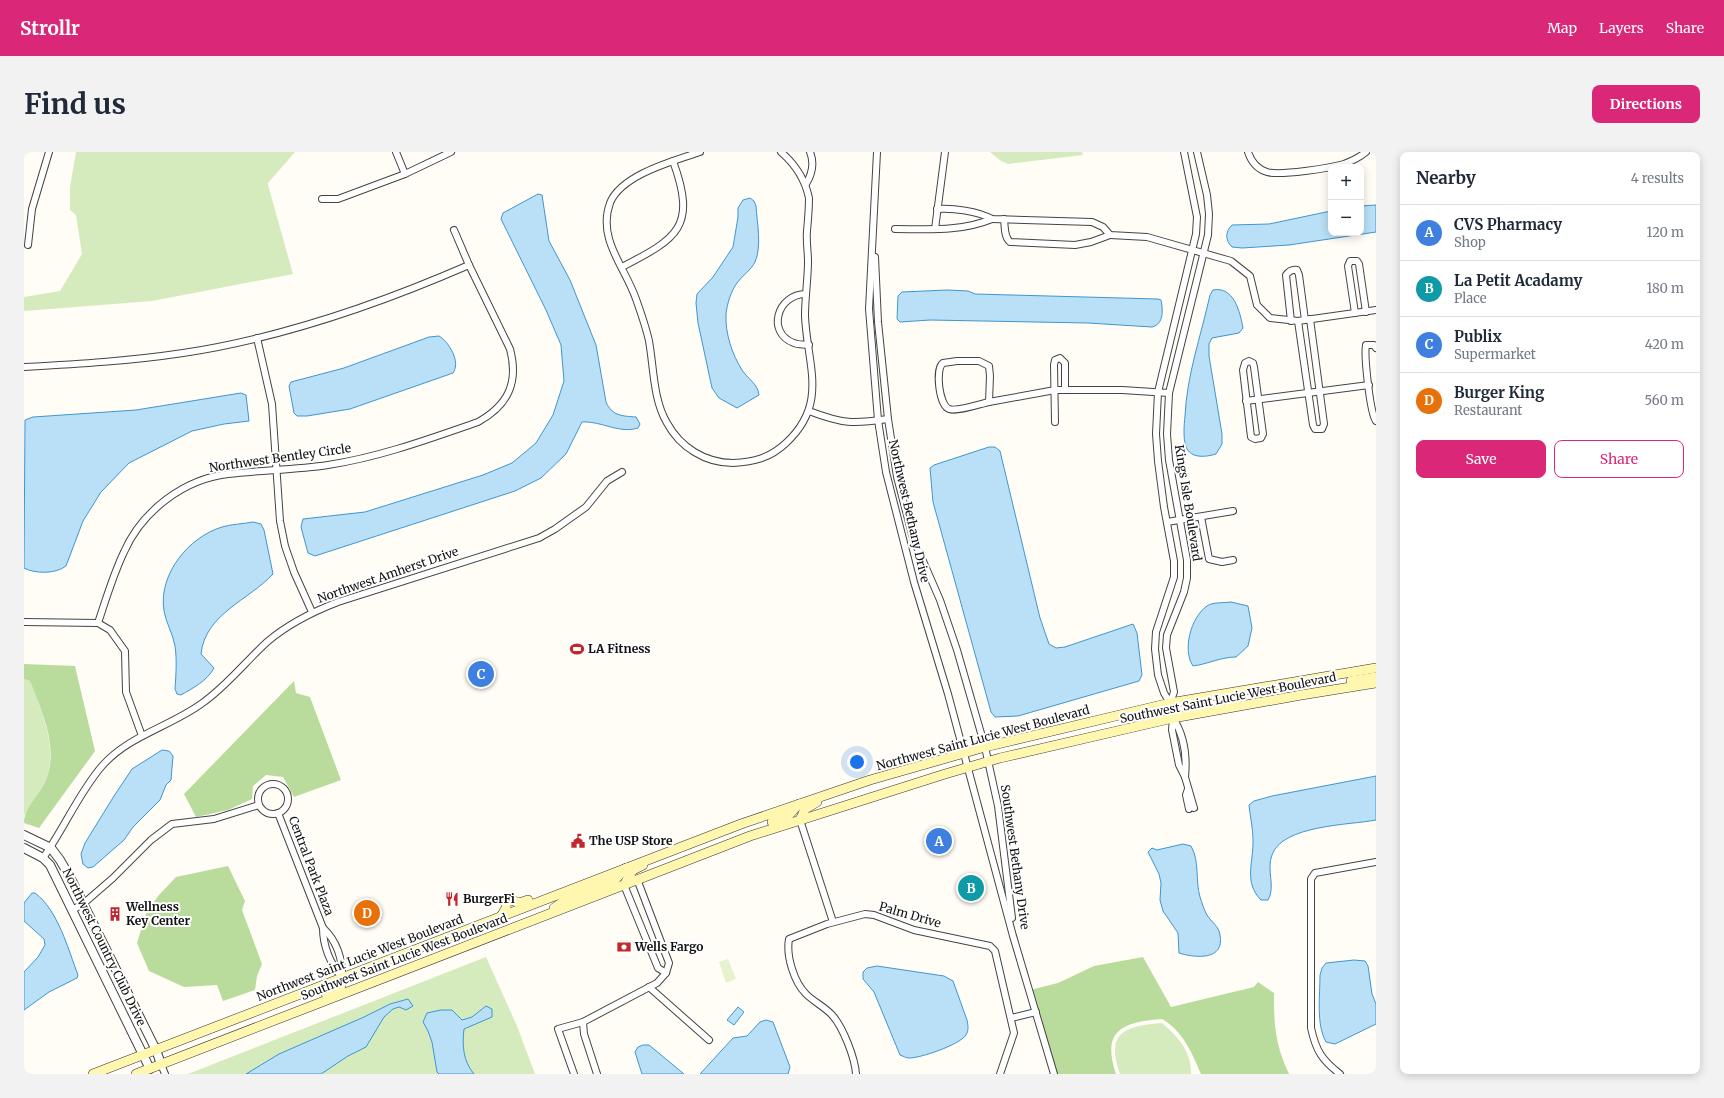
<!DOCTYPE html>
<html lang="en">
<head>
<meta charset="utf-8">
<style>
  body { margin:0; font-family:Merriweather,serif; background:#f2f2f3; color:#1f2937 }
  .controls { position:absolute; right:12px; top:12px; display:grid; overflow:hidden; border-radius:8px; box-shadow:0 2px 10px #0003 }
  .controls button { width:36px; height:36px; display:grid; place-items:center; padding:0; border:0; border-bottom:1px solid #e0e1e3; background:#fff; color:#1f2937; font:20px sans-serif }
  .you { position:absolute; left:833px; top:610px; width:14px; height:14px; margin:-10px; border:3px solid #fff; border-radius:50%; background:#1a73e8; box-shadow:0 0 0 6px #1a73e833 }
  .badge { display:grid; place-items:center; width:26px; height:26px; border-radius:50%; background:#db2777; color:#fff; font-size:13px; font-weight:700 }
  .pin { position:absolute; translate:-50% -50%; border:2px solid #fff; box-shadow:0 1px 4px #0006 }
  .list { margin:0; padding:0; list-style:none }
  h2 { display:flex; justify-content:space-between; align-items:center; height:52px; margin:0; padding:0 16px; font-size:17px }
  h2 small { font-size:13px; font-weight:400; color:#747a83 }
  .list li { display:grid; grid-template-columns:26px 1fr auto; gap:12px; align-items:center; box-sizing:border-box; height:56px; padding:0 16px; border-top:1px solid #e0e1e3 }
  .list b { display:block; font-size:15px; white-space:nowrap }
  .list p { margin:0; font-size:13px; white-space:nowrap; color:#747a83 }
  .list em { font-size:13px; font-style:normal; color:#747a83 }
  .actions { display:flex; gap:8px; padding:12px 16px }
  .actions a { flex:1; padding:9px 0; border:1px solid #db2777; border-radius:8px; text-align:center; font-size:14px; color:#db2777 }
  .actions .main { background:#db2777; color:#fff }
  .map { position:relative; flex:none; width:1352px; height:922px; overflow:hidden; border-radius:8px }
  header { display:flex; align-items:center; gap:24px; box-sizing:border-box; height:56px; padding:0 20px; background:#db2777; color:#fff }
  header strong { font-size:19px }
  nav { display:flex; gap:22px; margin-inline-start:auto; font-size:14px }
  .intro { display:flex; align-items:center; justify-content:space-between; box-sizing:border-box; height:96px; padding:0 24px }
  h1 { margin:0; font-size:28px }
  .button { padding:10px 18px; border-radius:8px; background:#db2777; color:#fff; font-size:14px; font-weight:700 }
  main { display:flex; gap:24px; padding:0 24px }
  aside { flex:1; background:#fff; border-radius:8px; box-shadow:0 2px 10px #0003 }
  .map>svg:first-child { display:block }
  .green { fill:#d5ebbd }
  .forest { fill:#b9dc9c }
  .pitch { fill:#e6f2cf }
  .water { fill:#b9e0f7; stroke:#3f96cf }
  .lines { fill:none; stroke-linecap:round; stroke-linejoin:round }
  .minor-casing { stroke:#444; stroke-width:8 }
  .tertiary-casing { stroke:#444; stroke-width:10 }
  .secondary-casing { stroke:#333; stroke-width:10 }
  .minor { stroke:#fff; stroke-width:6 }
  .tertiary { stroke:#fff; stroke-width:8 }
  .secondary { stroke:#fff6b0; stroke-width:9 }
  .labels { text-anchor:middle; stroke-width:4; stroke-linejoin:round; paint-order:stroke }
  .street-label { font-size:12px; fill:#111; stroke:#fff }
  .poi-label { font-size:12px; font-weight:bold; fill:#111; stroke:#fff; text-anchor:start }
</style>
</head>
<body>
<header>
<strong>Strollr</strong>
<nav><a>Map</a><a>Layers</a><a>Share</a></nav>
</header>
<div class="intro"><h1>Find us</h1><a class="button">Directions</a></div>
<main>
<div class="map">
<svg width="1352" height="922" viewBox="0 0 1352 922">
  <rect width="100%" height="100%" fill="#fffdf5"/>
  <g class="green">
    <polygon points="52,0 271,0 244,31 244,33 269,122 128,149 0,159 0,145 36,139 58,102 52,63 46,58 46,35"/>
    <polygon points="966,0 1058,0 1059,3 984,12 977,9"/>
    <path d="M0 527 6 529C18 561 35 596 21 630 16 642 7 653 0 664Z"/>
    <polygon points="462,805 493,874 511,922 164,922"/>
    <path d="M1138 871C1155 886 1167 899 1167 922H1096C1081 880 1101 874 1138 871Z"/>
  </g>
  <g class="forest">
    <path d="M0 512 51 514 71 599 15 676 0 671C0 656 15 644 21 630 36 596 18 561 6 529L0 527Z"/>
    <polygon points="270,529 272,541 286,545 317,628 270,645 259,625 242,623 229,634 228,647 204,658 172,665 160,642"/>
    <polygon points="204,714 221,749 218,758 238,812 233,824 231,838 199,849 193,833 160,835 125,819 113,791 123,759 135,743 152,725"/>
    <path d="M1119 805 1147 855 1230 835 1234 830 1250 841C1250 874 1251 892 1265 922H1177C1168 901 1159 879 1138 867 1099 870 1077 878 1092 922H1027L1006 838 1034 831 1070 814Z"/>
  </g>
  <polygon class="pitch" points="704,807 712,827 702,831 695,810"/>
  <g class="water">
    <path d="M514 42 518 43 525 89 546 128 572 193 582 250C588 264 598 264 612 265L616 272 614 276C595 282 578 269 558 270L542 302 517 326 491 339 291 404 284 401 277 375 279 367 341 360 459 323 488 311 512 291 529 263 540 229 537 193 522 158 477 67 479 61Z"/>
    <path d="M726 46 730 49 732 54C733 71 738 94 731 110 727 118 719 123 713 131 707 139 703 152 702 162 701 181 708 202 718 218 723 226 734 232 735 243L713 256 695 246 688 236 674 171 672 151 673 142 689 125 709 95 714 65V56L719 48Z"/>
    <path d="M1352 53V80L1265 93 1218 96 1208 95C1201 88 1201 80 1208 73L1245 72 1307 59V81H1337V54Z"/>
    <path d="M923 138 944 139 951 142 1134 147 1137 148C1139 158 1140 172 1128 175L1064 171 906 168 876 170 873 167 874 144 878 140Z"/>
    <path d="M1189 138C1210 134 1216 160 1219 176L1215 181 1188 186 1185 192V204L1198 282V292L1192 302C1182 305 1167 307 1162 295 1159 286 1160 273 1161 264 1163 222 1177 184 1186 143Z"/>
    <path d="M415 184C425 190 437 210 429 221L326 257 283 264H273L270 261 265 234 267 230 320 216 405 185Z"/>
    <path d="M217 241 222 243 225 269 200 272 168 279 105 311 77 340 59 369 42 414C32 422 11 422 0 416L1 268 9 265 112 258Z"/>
    <polygon points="965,295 971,295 976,299 1016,466 1025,492 1032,496 1041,495 1109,472 1113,481 1118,523 1115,529 994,564 971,565 967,560 909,350 906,316 910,313"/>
    <path d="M229 370 237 372 240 378 249 422C225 448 181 462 177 502L190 516C183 529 169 536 157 543L153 542 151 537C152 523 153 507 151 494 149 482 142 471 140 459 134 422 165 385 198 375 208 372 219 372 229 370Z"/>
    <path d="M1207 450 1224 454 1228 476 1224 494 1212 505C1197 505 1184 512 1169 514 1158 498 1167 465 1183 454 1188 450 1200 451 1207 450Z"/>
    <polygon points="138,598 145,599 149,604 147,628 142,633 136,648 109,675 100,688 69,715 64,716 59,712 57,702 61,691 90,644 108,617"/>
    <path d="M1352 624V668C1326 673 1258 673 1248 703 1242 718 1252 735 1244 748H1237C1219 730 1230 709 1229 687 1229 676 1226 664 1225 653L1230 649 1248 644Z"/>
    <path d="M1159 692 1167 694C1176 710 1171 728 1176 745 1178 751 1180 758 1183 763 1187 770 1195 774 1196 783 1201 809 1171 806 1155 801L1154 781 1139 759 1136 748 1137 731 1135 722 1124 700 1128 696 1133 698Z"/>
    <path d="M8 741H11C34 758 44 797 54 823L53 826 25 840 0 858V820L14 805 21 793 20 787 0 769V751Z"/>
    <path d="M1330 808 1341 809 1344 814 1348 842 1352 852V872L1311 892 1302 890C1292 872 1296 844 1296 823L1298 816 1302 811Z"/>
    <path d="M853 814 920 824 929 829 943 868C944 873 945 878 942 883 935 893 897 906 885 906 882 906 879 904 876 903L850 840 839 827V820L843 816Z"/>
    <polygon points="384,847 389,854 382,858 375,855 369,857 360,865 342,895 324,904 297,922 222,922 255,902 340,865 366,852"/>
    <path d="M462 854 468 857V865L440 877C438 893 439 909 450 922H415L413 920 408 890 404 879 399 870 403 861 417 858H428L438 868 448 865Z"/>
    <polygon points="714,855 720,860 710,873 703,868"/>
    <polygon points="742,868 749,870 766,915 764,922 676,922 709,886 723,884 736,870"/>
    <polygon points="619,893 625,893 660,922 618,922 611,900 614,895"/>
  </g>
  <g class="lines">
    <defs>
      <g id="minor">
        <polyline points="372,0 381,22"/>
        <path d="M676 0C649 9 597 23 586 51 573 87 601 115 612 147 617 161 622 175 625 189 630 217 629 247 643 271 656 295 681 311 709 311 730 310 746 306 762 291 805 251 783 213 781 164 781 145 784 127 784 109 784 99 782 89 783 79 784 68 785 58 785 46 781 27 772 13 757 0"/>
        <polyline points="853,0 845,157 854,268 862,320 890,430 924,542 989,784 1030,922"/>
        <polyline points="1160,0 1173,65 1172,82 1134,240 1132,282 1134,309 1140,355 1150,409 1150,425 1132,480 1131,497 1134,523 1140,541 1146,551 1149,566 1148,578 1155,613 1161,625 1170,656"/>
        <path d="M1224 0C1227 9 1233 17 1243 20 1256 24 1306 16 1320 12 1328 9 1336 5 1342 0"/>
        <path d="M782 32C788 22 791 12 786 0"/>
        <polyline points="298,47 314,47 381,22 427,0"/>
        <path d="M913 57C930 56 953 59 968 67L1068 70 1079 75 1086 83 1123 85 1207 109 1226 124 1233 153 1246 166 1274 169 1352 158"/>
        <path d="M980 67C981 75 980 85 986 90L1051 93 1067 90 1086 83"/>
        <path d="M871 77C904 77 936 80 968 67"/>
        <polyline points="911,77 921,0"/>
        <polyline points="430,78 445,113"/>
        <polyline points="4,93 8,57 25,0"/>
        <polyline points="851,105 854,170 864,267 873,325 889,386 916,448 933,498 961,595 974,654 988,766"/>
        <path d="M598 115C654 86 673 75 649 9"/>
        <path d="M782 142C753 142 742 181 770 191 774 193 780 192 785 193"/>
        <polyline points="1331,161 1324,114 1326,109 1333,109 1335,112 1342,160"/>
        <path d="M1267 169 1262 123C1265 119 1268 117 1273 118L1275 123 1281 168"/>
        <polyline points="1274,169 1289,273 1291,277 1298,277 1300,272 1286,167"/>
        <polyline points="233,186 248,252 256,369 261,394 270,420 288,460"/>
        <path d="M1352 196 1350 193H1342C1340 204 1346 261 1352 269"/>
        <path d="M933 209H955L965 214 966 224 965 250C956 252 933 260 925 257 915 253 911 217 919 211Z"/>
        <polygon points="1225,209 1229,211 1230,215 1239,282 1237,286 1231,287 1227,285 1219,218 1221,211"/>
        <path d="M0 215C54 212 106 209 159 201 258 186 353 153 445 113L486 197C495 231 484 253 454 270 405 287 356 305 304 313 271 318 237 318 204 322 160 327 118 359 100 400 89 423 82 447 74 471"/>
        <polyline points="1222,249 1345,233"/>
        <polyline points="965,250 1031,238 1098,238 1145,241"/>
        <path d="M785 259C819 272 829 272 864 267"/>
        <polyline points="1031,270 1030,213 1031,208 1036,206 1041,211 1041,238"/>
        <polyline points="1177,365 1185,407 1198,410 1209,408"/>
        <polyline points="1143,370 1209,359"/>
        <polyline points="0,470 74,471 86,478 101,499 102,540 118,584"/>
        <polyline points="1146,551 1150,540 1142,496 1143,483 1160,440 1163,426 1163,408 1145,308 1143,282 1145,241 1184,83 1185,62 1183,43 1173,0"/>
        <path d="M1149 566C1160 583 1163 605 1161 625"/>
        <circle cx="249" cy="647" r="15"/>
        <polyline points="1164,637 1162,643 1165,657"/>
        <path d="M254 661 299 776C299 795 306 811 318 826"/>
        <polyline points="776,668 809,770"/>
        <path d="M19 706C40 677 54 642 78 614 104 584 145 575 177 552 202 535 221 510 243 490 264 472 288 460 314 450L515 386 531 377 562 355 583 329 598 320"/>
        <polyline points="600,733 634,816 642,821"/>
        <polyline points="48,758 59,752 89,726 127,688 148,672 190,667 235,653"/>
        <path d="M299 776C313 789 319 808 318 826"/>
        <polyline points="625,835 685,888"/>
        <polyline points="987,866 1012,860"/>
        <polyline points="137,912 141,922"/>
        <polyline points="550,922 534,877 559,870"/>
        <polyline points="573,922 560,882 559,870 633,831 642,821 645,811 613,727"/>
        <path d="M832 922C831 906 819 875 808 863 801 855 790 850 782 842 770 830 762 804 765 787L803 772 841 762 850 763 890 778 966 794 971 799 990 881 976 922"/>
        <path d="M1316 922C1298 908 1292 899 1287 876V727L1291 721 1352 710"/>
      </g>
      <g id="tertiary">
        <polyline points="0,683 27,696 36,708 47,727 132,898 137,912"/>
        <polyline points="0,696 19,706 26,713 126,917"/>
      </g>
      <g id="secondary">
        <polyline points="1327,529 1352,525"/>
        <polyline points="776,668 781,657 793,650"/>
        <polyline points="748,670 765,663 775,652"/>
        <polyline points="600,733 609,718 619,713"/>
        <polyline points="530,756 540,749 589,730 602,716"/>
        <polyline points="478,763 482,756 483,746 495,751 504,748"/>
        <polyline points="302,842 317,834 318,826"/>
        <polyline points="69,922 717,672 846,628 961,595 1146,551 1352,516"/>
        <polyline points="112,922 726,684 921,622 976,606 1149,566 1277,543 1352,531"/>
      </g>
    </defs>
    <use href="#minor" class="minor-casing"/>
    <use href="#tertiary" class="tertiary-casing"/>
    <use href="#secondary" class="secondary-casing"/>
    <use href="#minor" class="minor"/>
    <use href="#tertiary" class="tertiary"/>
    <use href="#secondary" class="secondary"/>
  </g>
  <defs>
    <symbol id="stadium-bare" viewBox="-9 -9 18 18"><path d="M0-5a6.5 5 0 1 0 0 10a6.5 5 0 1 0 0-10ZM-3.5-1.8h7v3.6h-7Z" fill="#c4262e" stroke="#fff" stroke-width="2.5" paint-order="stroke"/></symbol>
    <symbol id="civic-bare" viewBox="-9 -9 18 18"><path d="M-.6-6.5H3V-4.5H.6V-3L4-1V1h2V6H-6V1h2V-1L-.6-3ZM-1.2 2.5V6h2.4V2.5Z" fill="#c4262e" stroke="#fff" stroke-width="2.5" paint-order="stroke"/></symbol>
    <symbol id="restaurant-bare" viewBox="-9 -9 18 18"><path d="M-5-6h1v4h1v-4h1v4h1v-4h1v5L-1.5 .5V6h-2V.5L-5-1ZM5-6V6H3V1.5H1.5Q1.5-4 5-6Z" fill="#c4262e" stroke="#fff" stroke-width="2.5" paint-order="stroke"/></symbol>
    <symbol id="building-bare" viewBox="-9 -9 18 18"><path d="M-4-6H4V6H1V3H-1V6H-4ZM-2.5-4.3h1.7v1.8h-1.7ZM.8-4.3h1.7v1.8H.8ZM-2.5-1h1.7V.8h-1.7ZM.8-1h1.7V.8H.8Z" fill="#c4262e" stroke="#fff" stroke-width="2.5" paint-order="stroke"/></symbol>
    <symbol id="bank-bare" viewBox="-9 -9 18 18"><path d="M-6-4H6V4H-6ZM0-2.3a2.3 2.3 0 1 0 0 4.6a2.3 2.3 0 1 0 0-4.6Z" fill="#c4262e" stroke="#fff" stroke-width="2.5" paint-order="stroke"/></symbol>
  </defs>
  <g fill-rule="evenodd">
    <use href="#stadium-bare" x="543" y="487" width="20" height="20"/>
    <use href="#civic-bare" x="544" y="679" width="20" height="20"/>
    <use href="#restaurant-bare" x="418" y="737" width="20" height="20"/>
    <use href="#building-bare" x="81" y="752" width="20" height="20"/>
    <use href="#bank-bare" x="590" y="785" width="20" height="20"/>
  </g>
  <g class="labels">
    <g class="street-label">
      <text transform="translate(256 306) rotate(-8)" y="4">Northwest Bentley Circle</text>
      <text transform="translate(1164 351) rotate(81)" y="4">Kings Isle Boulevard</text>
      <text transform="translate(885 359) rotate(77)" y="4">Northwest Bethany Drive</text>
      <text transform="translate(364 423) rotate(-19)" y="4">Northwest Amherst Drive</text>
      <text transform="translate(1204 546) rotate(-11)" y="4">Southwest Saint Lucie West Boulevard</text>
      <text transform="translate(959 586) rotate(-15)" y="4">Northwest Saint Lucie West Boulevard</text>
      <text transform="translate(991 705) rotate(82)" y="4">Southwest Bethany Drive</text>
      <text transform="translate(287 714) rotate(69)" y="4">Central Park Plaza</text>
      <text transform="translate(886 763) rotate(16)" y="4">Palm Drive</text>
      <text transform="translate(80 795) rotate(64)" y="4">Northwest Country Club Drive</text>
      <text transform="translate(380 805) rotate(-21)" y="4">Southwest Saint Lucie West Boulevard</text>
      <text transform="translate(336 806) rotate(-21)" y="4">Northwest Saint Lucie West Boulevard</text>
    </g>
    <g class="poi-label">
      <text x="564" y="501">LA Fitness</text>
      <text x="565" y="693">The USP Store</text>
      <text x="439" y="751">BurgerFi</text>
      <text x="102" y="759">Wellness<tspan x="102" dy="14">Key Center</tspan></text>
      <text x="611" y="799">Wells Fargo</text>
    </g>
  </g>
</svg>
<div class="controls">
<button>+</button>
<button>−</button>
</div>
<div class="you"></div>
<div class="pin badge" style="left:915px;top:689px;background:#3f7fe0">A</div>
<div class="pin badge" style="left:947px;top:736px;background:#0f9aa8">B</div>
<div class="pin badge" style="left:457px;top:522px;background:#3f7fe0">C</div>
<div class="pin badge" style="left:343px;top:761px;background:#e8710a">D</div>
</div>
<aside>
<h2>Nearby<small>4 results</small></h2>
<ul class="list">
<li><span class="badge" style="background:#3f7fe0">A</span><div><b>CVS Pharmacy</b><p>Shop</p></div><em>120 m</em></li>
<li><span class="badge" style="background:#0f9aa8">B</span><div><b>La Petit Acadamy</b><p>Place</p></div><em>180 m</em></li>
<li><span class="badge" style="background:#3f7fe0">C</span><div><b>Publix</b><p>Supermarket</p></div><em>420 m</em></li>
<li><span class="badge" style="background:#e8710a">D</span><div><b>Burger King</b><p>Restaurant</p></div><em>560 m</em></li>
</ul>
<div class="actions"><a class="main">Save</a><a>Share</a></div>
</aside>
</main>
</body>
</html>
